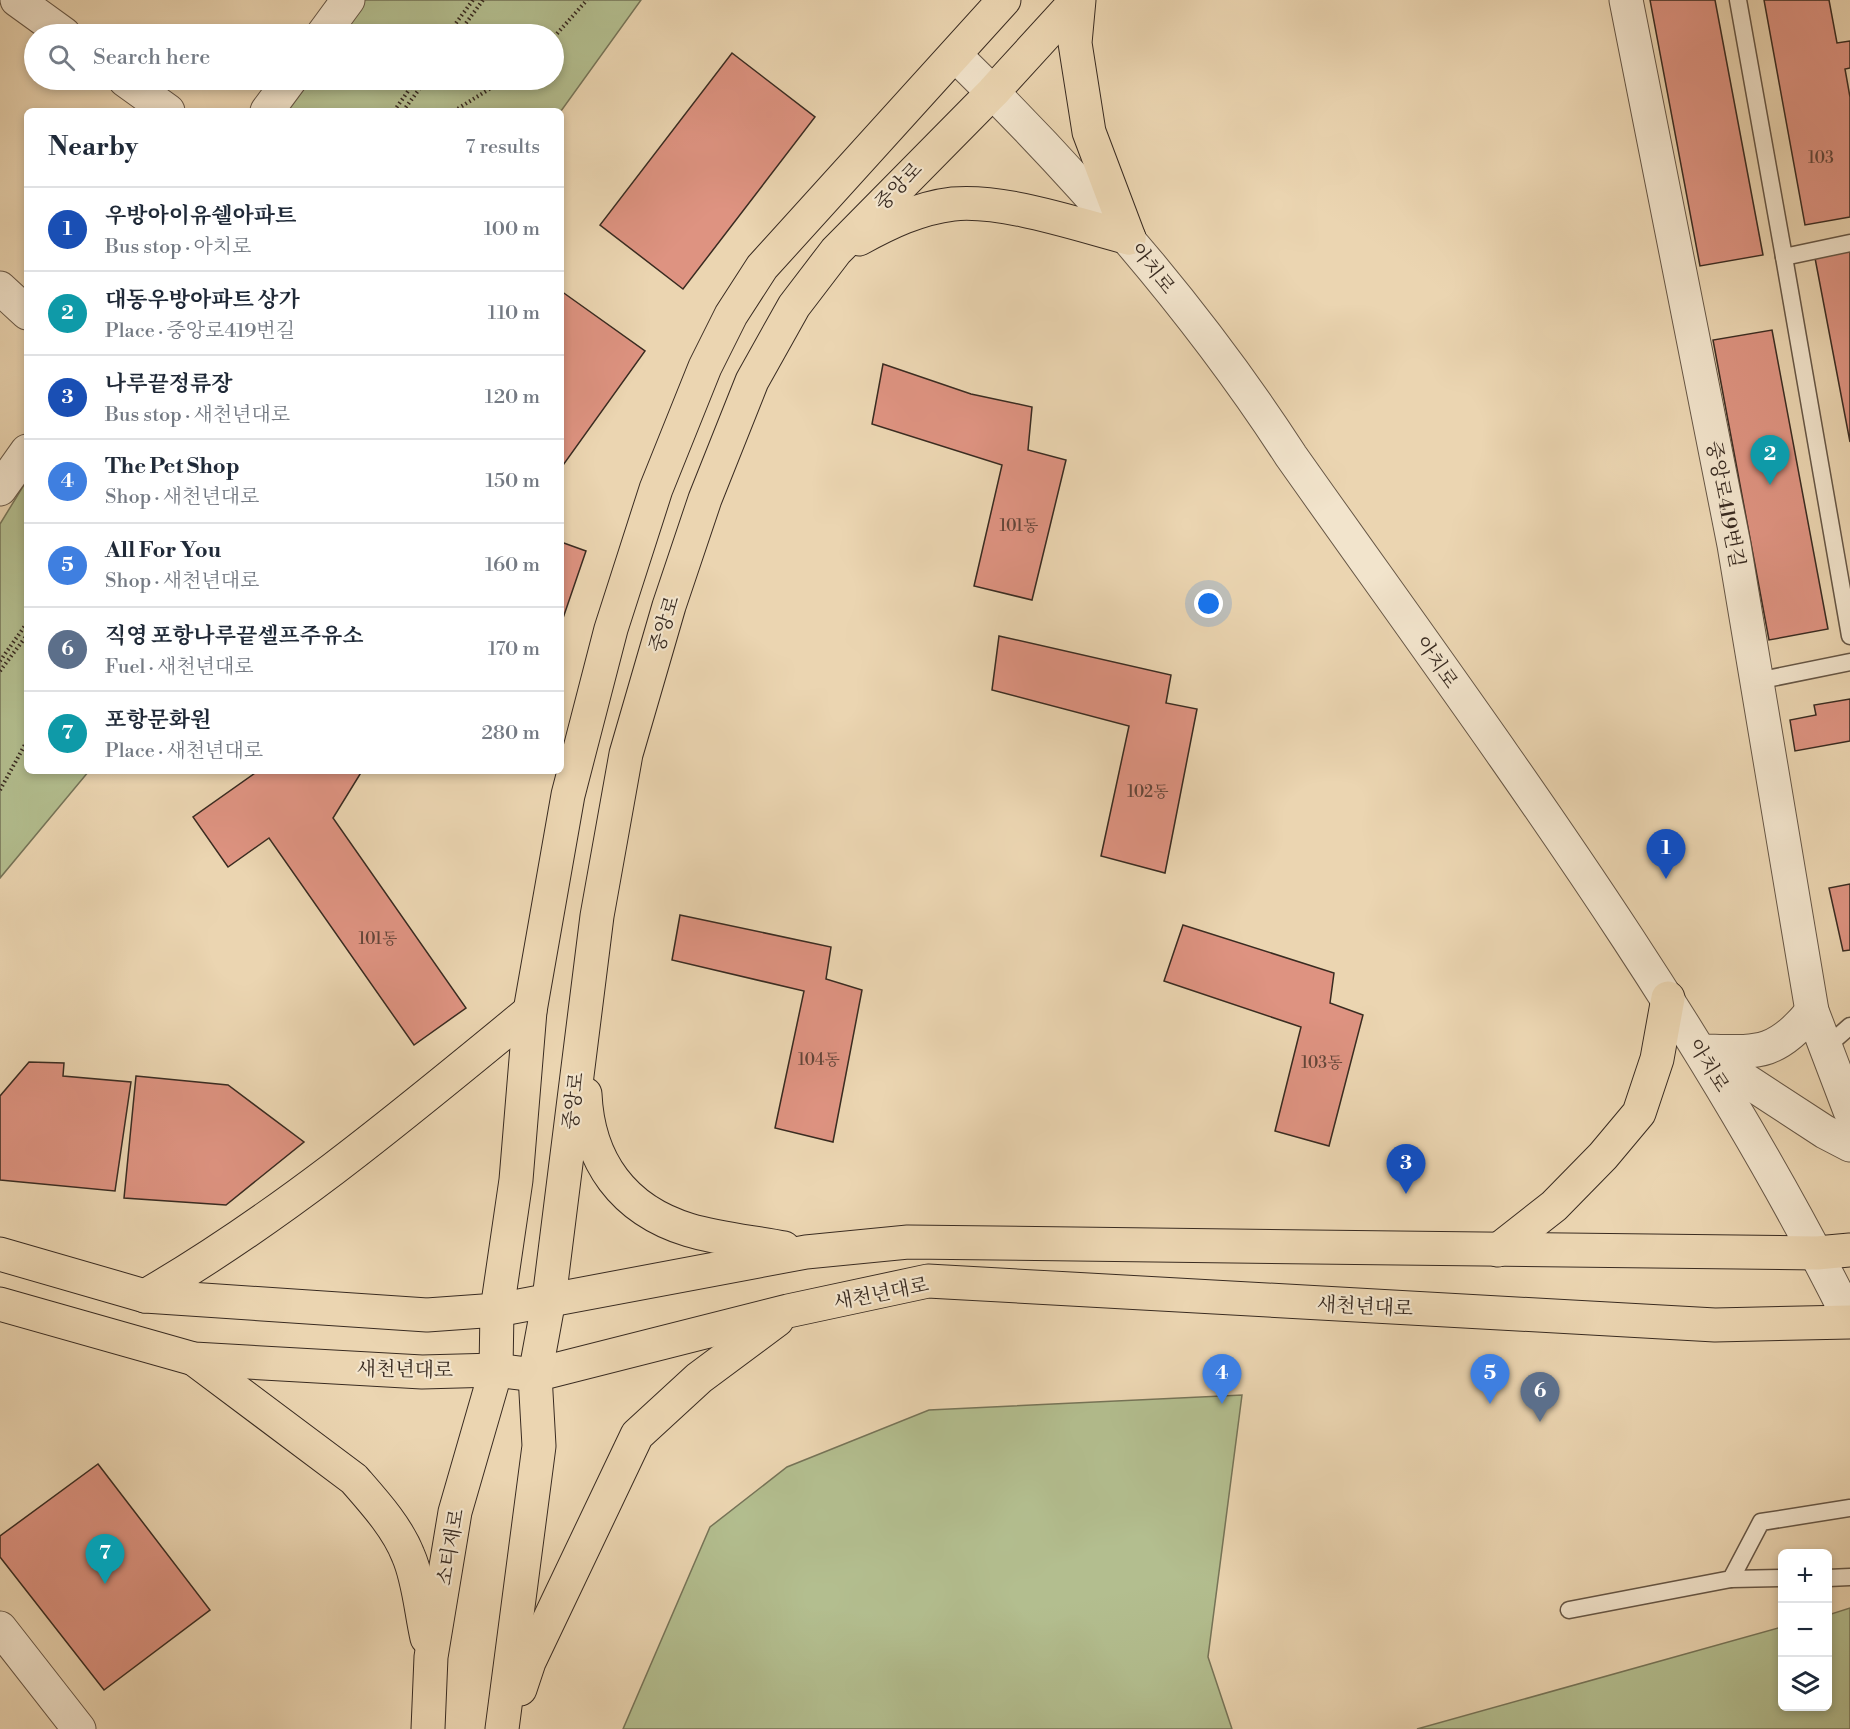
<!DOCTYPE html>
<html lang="en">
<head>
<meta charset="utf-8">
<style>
  body { margin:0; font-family:"Libre Bodoni","Noto Serif KR",serif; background:#f2f2f3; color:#1f2937 }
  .controls { position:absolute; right:18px; bottom:18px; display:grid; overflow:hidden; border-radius:9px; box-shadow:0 3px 9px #0003 }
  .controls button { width:54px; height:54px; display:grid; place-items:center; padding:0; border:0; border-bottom:2px solid #e0e1e3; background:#fff; color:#1f2937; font:30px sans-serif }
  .you { position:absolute; left:1209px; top:604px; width:21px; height:21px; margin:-15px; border:4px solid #fff; border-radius:50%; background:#1a73e8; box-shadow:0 0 0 9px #1a73e833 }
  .badge { display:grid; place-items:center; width:39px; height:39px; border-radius:50%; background:#8f2418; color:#fff; font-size:20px; font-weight:700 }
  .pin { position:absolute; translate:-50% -50px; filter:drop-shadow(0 2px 3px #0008) }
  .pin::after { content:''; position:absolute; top:32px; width:21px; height:18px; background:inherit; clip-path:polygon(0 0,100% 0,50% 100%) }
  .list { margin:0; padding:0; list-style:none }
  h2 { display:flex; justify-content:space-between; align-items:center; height:78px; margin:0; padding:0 24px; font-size:26px }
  h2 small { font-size:20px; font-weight:400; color:#747a83 }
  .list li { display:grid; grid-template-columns:39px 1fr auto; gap:18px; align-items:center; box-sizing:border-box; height:84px; padding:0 24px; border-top:2px solid #e0e1e3 }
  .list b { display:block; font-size:22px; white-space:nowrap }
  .list p { margin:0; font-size:20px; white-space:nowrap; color:#747a83 }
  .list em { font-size:20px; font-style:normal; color:#747a83 }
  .icon { flex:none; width:33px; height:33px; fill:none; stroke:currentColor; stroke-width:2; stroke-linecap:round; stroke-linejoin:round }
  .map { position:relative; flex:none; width:1850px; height:1729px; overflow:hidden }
  .search { position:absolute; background:#fff; box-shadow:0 3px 9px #0003; left:24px; top:24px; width:540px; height:66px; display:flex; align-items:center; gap:15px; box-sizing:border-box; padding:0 21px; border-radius:33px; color:#747a83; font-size:22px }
  .panel { position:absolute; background:#fff; box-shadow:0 3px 9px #0003; left:24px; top:108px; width:540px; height:666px; border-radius:9px }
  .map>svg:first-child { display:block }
  .green { fill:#b3be8f; stroke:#767458; stroke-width:1.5 }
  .building { fill:#de9381; stroke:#392b21; stroke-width:1.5 }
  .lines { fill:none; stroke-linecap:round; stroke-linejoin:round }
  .service-casing { stroke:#665645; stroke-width:19 }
  .minor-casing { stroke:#665645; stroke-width:35 }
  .primary-casing { stroke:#392b21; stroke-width:35 }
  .path { stroke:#392b21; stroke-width:4; stroke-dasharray:1.5 3; stroke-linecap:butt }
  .service { stroke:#f2e4cc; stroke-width:16 }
  .minor { stroke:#f2e4cc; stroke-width:33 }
  .primary { stroke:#ebd5b1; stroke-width:33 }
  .labels { text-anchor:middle; stroke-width:4.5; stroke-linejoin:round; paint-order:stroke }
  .number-label { font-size:16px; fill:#624539 }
  .street-label { font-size:20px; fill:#392b21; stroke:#f2e4cc }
</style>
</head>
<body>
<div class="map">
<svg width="1850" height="1729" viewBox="0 0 1850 1729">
  <rect width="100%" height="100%" fill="#ebd5b1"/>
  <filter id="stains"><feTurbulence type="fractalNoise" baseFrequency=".00333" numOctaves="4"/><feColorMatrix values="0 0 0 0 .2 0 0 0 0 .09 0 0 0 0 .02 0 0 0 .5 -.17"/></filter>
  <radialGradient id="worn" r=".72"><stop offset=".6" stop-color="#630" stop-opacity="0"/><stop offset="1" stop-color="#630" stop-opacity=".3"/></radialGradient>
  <g class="green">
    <polygon points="349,0 641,0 561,111 268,111 291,80 554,80 554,34 324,34"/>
    <polygon points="27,480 27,771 89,771 0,878 0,524"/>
    <polygon points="1242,1395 1208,1657 1232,1729 623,1729 710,1527 787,1467 929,1410"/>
    <polygon points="1850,1608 1850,1729 1417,1729 1782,1627 1782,1706 1828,1706 1828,1615"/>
  </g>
  <g class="building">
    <polygon points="1650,0 1715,0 1763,255 1700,266"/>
    <polygon points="1764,0 1829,0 1837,43 1850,41 1850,68 1845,69 1850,97 1850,217 1805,225"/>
    <polygon points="732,53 815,117 683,289 600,225"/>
    <polygon points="1850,251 1850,442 1815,258"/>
    <polygon points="561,291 645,351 561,468"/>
    <polygon points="1772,330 1828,629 1769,640 1713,340"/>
    <polygon points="883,364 971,394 1032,407 1028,450 1066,460 1032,600 974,586 1002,465 872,424"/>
    <polygon points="561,542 586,551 561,624"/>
    <polygon points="999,636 1171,675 1166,703 1197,709 1165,873 1101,856 1129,726 992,690"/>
    <polygon points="1850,699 1850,741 1795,751 1790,720 1816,715 1814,705"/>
    <polygon points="258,771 362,771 333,818 466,1008 414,1045 269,838 228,867 193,817"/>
    <polygon points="1850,884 1850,950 1843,951 1829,888"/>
    <polygon points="680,915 831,947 826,979 862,990 833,1142 775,1128 804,991 672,960"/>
    <polygon points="1183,925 1334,973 1330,1003 1363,1015 1329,1146 1275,1131 1301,1027 1164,981"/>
    <polygon points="29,1062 64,1063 63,1076 131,1082 115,1191 0,1180 0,1096"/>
    <polygon points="136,1076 228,1085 304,1142 226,1205 124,1198"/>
    <polygon points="98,1464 210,1610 104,1690 0,1557 0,1536"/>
  </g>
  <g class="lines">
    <defs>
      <g id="service">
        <polyline points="1738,0 1784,257 1850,243"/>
        <polyline points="1784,257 1850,636"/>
        <polyline points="1757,681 1850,662"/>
        <polyline points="1825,1048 1850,1026"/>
        <polyline points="1828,1578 1850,1577"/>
        <polyline points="1731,1579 1782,1578"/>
        <polyline points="1569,1610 1731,1579 1761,1522 1850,1508"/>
      </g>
      <g id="minor">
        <polyline points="17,0 64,34"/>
        <polyline points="1626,0 1734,545 1812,1011 1850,1111"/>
        <polyline points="323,34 348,0"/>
        <path d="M955 55C1080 177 1196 309 1291 456 1489 736 1697 1012 1850 1320"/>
        <polyline points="125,80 168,111"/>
        <polyline points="267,111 290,80"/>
        <polyline points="0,288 27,313"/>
        <polyline points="0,489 27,451"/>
        <path d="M1701 1051C1756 1052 1775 1057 1812 1011"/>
        <polyline points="1707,1055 1825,1132 1850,1145"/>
        <polyline points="0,1628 79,1729"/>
      </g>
      <g id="primary">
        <polyline points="1079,0 1075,43 1089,132 1129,238"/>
        <path d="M859 239C888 223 919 208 953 204 1004 199 1079 225 1129 238"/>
        <path d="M585 1094C588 1161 623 1210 689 1230 719 1239 753 1242 784 1248"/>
        <polyline points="1498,1250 1554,1206 1603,1156 1639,1113 1657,1059 1668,998"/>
        <polyline points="0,1254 145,1296 427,1315 497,1310 806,1252 908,1242 1817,1253 1850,1250"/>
        <path d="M145 1296C283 1216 406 1113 530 1011"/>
        <polyline points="0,1304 194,1359 422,1372 496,1370 535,1375 788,1311 928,1281 1715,1325 1850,1322"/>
        <path d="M194 1359 354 1479C374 1502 397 1527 408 1555 419 1580 421 1612 427 1638"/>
        <polyline points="520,1689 529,1662 637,1435 699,1378 777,1320"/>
        <polyline points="428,1729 431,1657 455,1512 496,1370 497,1310 516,1180 530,1011 568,795 611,629 656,489 705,367 731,315 762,267 1004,0"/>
        <polyline points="502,1729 539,1446 535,1375 549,1299 597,916 626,754 669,606 705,499 752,381 794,306 836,251 993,92 1077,0"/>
      </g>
    </defs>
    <use href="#service" class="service-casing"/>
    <use href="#minor" class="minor-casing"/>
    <use href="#primary" class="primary-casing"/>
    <g class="path">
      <polyline points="448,34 473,0"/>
      <polyline points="458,34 483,0"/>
      <polyline points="554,37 587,0"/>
      <polyline points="394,111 416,80"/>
      <polyline points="403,111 426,80"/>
      <polyline points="454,111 504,80"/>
      <polyline points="0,661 27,623"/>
      <polyline points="0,671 27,635"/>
      <polyline points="0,790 27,741"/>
    </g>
    <use href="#service" class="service"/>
    <use href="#minor" class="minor"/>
    <use href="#primary" class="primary"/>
  </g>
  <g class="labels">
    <g class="number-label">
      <text x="1821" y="163">103</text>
      <text x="1019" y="531">101동</text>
      <text x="1148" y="797">102동</text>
      <text x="378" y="944">101동</text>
      <text x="819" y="1065">104동</text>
      <text x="1322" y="1068">103동</text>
    </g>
    <g class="street-label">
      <text transform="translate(898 186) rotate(-46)" y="7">중앙로</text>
      <text transform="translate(1153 268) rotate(52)" y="7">아치로</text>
      <text transform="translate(1726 504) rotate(79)" y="7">중앙로419번길</text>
      <text transform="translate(664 624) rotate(-73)" y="7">중앙로</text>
      <text transform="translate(1437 662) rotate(55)" y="7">아치로</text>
      <text transform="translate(1709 1065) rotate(58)" y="7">아치로</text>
      <text transform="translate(573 1101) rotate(-83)" y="7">중앙로</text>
      <text transform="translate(881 1293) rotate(-11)" y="7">새천년대로</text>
      <text transform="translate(1365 1306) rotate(3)" y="7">새천년대로</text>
      <text transform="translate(405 1369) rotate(1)" y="7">새천년대로</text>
      <text transform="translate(450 1547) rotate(-80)" y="7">소티재로</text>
    </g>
  </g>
  <rect width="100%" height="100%" filter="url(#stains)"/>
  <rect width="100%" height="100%" fill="url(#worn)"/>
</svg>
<div class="controls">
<button>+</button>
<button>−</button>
<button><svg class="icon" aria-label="layers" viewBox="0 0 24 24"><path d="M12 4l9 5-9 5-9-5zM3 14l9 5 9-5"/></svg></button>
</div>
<div class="you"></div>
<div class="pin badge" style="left:1666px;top:879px;background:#1a4fb4">1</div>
<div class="pin badge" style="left:1770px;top:485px;background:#0f9aa8">2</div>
<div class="pin badge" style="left:1406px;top:1194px;background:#1a4fb4">3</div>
<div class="pin badge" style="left:1222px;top:1404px;background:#3f7fe0">4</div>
<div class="pin badge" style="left:1490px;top:1404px;background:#3f7fe0">5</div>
<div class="pin badge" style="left:1540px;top:1422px;background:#5c6f8a">6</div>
<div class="pin badge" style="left:105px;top:1584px;background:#0f9aa8">7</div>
<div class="search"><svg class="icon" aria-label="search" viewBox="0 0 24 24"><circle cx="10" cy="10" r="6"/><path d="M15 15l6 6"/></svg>Search here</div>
<section class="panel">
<h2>Nearby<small>7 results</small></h2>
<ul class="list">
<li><span class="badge" style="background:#1a4fb4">1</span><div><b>우방아이유쉘아파트</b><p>Bus stop · 아치로</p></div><em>100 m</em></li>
<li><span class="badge" style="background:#0f9aa8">2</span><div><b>대동우방아파트 상가</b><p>Place · 중앙로419번길</p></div><em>110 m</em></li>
<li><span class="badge" style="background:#1a4fb4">3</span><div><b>나루끝정류장</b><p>Bus stop · 새천년대로</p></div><em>120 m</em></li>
<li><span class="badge" style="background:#3f7fe0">4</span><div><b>The Pet Shop</b><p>Shop · 새천년대로</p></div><em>150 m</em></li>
<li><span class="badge" style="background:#3f7fe0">5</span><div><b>All For You</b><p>Shop · 새천년대로</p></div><em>160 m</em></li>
<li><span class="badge" style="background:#5c6f8a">6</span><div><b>직영 포항나루끝셀프주유소</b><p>Fuel · 새천년대로</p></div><em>170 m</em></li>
<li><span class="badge" style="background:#0f9aa8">7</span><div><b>포항문화원</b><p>Place · 새천년대로</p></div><em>280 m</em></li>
</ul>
</section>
</div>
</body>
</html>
